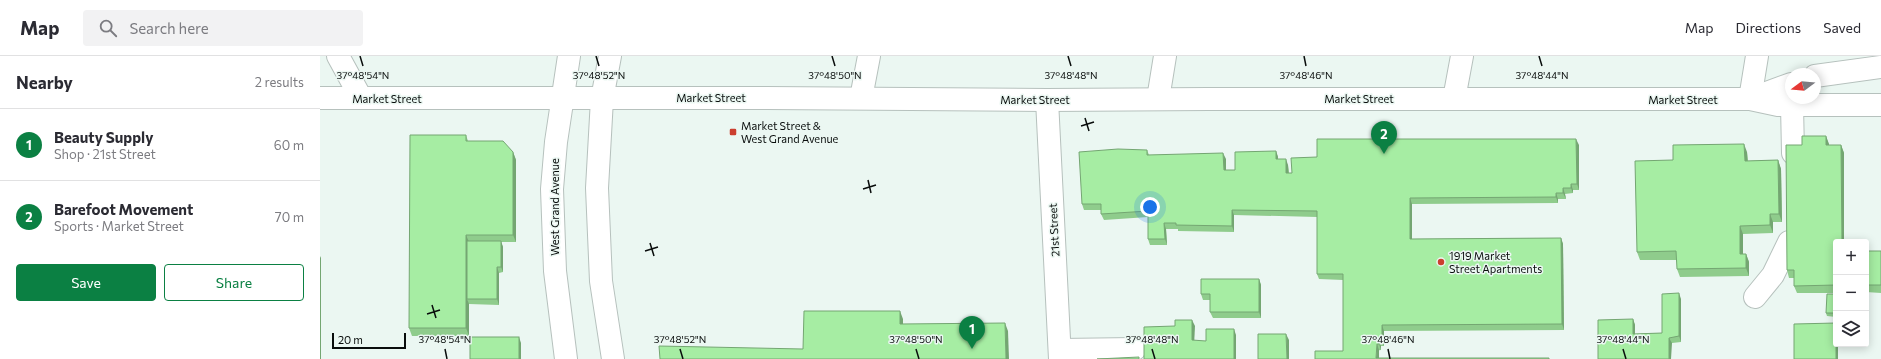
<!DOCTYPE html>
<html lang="en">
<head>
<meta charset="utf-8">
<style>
  body { margin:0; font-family:Commissioner,sans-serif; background:#f2f2f3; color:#2b2b33 }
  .controls { position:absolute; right:12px; bottom:12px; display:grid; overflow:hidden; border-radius:4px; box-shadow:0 2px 10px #0003 }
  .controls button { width:36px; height:36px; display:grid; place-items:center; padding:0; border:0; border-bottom:1px solid #e1e1e2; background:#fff; color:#2b2b33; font:20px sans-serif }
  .compass { position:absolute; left:1465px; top:12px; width:36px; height:36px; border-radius:50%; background:#fff; box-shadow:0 2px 10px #0003; rotate:254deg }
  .scale { position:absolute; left:12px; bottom:10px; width:74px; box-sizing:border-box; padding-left:4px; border:2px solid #090d0c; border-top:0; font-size:11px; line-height:14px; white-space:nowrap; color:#090d0c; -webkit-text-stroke:3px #ebf7f2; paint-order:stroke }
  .you { position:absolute; left:830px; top:151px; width:14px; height:14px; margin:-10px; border:3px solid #fff; border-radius:50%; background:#1a73e8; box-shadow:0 0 0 6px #1a73e833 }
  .badge { display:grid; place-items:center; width:26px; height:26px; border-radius:50%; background:#0b8043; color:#fff; font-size:13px; font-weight:700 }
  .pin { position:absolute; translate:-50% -33px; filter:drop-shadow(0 1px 2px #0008) }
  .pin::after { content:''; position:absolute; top:21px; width:14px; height:12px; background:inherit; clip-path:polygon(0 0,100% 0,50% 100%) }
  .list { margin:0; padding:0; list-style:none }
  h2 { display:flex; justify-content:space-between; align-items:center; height:52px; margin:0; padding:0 16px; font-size:17px }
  h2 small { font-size:13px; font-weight:400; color:#7c7c81 }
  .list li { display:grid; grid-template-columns:26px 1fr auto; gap:12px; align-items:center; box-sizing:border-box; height:72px; padding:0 16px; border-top:1px solid #e1e1e2 }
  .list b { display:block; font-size:15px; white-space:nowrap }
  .list p { margin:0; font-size:13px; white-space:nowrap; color:#7c7c81 }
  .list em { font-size:13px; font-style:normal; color:#7c7c81 }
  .actions { display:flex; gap:8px; padding:12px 16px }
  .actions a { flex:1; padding:9px 0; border:1px solid #0b8043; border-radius:4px; text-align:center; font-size:14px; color:#0b8043 }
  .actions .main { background:#0b8043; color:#fff }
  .icon { flex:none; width:22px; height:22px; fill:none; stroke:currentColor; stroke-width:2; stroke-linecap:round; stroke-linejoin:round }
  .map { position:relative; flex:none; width:1561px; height:303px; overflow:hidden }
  header { display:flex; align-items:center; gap:24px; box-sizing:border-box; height:56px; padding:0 20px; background:#fff; border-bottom:1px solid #e1e1e2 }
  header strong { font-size:19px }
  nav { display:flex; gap:22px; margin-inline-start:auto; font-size:14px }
  .search { width:280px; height:36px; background:#f2f2f3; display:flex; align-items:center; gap:10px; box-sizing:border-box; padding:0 14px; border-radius:4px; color:#7c7c81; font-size:15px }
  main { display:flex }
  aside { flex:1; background:#fff }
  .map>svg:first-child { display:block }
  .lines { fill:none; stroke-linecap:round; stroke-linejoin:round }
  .minor-casing { stroke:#b6c1bd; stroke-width:24 }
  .major-casing { stroke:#b6c1bd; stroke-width:24 }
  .minor { stroke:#fff; stroke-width:22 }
  .major { stroke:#fff; stroke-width:22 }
  .wall { fill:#8fcc8c }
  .shaded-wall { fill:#74a672 }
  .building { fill:#a6eda3; stroke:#74a672 }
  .ticks { fill:none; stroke:#090d0c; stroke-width:1.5 }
  .poi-dot { fill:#cb3f2f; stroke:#ebf7f2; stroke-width:1.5 }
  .labels { text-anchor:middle; stroke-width:3; stroke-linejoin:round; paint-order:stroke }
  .street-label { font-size:11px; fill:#090d0c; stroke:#ebf7f2 }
  .poi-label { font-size:11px; fill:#090d0c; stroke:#ebf7f2; text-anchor:start }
  .ticks-label { font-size:10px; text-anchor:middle; fill:#090d0c; stroke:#ebf7f2; stroke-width:3; stroke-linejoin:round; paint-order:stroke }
</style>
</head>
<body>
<header>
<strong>Map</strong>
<div class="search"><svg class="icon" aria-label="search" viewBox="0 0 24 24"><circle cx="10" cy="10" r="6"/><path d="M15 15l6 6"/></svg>Search here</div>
<nav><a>Map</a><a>Directions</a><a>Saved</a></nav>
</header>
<main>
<aside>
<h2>Nearby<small>2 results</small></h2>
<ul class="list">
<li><span class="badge">1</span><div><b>Beauty Supply</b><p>Shop · 21st Street</p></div><em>60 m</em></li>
<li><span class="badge">2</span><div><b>Barefoot Movement</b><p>Sports · Market Street</p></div><em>70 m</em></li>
</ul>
<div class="actions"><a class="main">Save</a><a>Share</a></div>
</aside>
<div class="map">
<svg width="1561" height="303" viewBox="0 0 1561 303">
  <rect width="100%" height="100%" fill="#ebf7f2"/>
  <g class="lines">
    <defs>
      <g id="minor">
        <polyline points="18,0 41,42"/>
        <polyline points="541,42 549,0"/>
        <polyline points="838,43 845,0"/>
        <polyline points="1134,43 1142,0"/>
        <polyline points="1430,43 1437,0"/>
        <polyline points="727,44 740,303"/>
        <polyline points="1472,49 1473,97"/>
        <polyline points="1435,241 1453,219 1469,186"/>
        <polyline points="740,294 815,293"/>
      </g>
      <g id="major">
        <polyline points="290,0 282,43 277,132 281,225 293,303"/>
        <polyline points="1495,20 1561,11"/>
        <polyline points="0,42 447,42 727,44 889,43 1430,43 1458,49 1561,49"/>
        <polyline points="1430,43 1471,28"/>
        <polyline points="246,303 235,215 232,133 236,86 249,0"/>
      </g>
    </defs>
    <use href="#minor" class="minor-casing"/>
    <use href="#major" class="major-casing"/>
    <use href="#minor" class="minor"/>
    <use href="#major" class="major"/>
  </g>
  <g class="wall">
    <polygon points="146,79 148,85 193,96 196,104 196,186 181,186 183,191 183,216 179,217 179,249 149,248 149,280 92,280 89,272"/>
    <polygon points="1506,80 1509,89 1521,89 1524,97 1524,186 1516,186 1516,237 1477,237 1474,230 1474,222 1469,222 1467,214 1482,89"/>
    <polygon points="1259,89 1259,134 1253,134 1253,137 1245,138 1246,143 1238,143 1238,147 1092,148 1092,183 1241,182 1243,188 1244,274 1064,275 1064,290 1061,290 1061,294 995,303 1023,295 1023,224 999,223 997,218 997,161 914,159 914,176 858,175 858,173 846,173 847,189 830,189 828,183 828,161 784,164 781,158 781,154 764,154 762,148 827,94 829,99 906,103 906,114 915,114 956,95 958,101 958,103 968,109 969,117 972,117 997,101"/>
    <polygon points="1427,96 1428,105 1458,104 1461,113 1462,166 1453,166 1453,177 1423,178 1423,198 1426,198 1429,206 1429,220 1360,221 1357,213 1357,204 1320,204 1317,196 1353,104"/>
    <polygon points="1546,195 1561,195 1561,237 1546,236"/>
    <polygon points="939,223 941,229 941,262 893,262 890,256 890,244 883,244 881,238"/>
    <polygon points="1516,238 1516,261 1507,260 1506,257"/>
    <polygon points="1361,243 1361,286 1352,287 1278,303 1313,263 1315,269 1315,278 1342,277"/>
  </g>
  <g class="shaded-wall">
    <polygon points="1506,80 1509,88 1509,97 1506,89"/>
    <polygon points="1256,83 1259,89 1259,134 1257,128"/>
    <polygon points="1424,88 1427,96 1428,113 1425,105"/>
    <polygon points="1521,89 1524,97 1524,186 1522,186"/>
    <polygon points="956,95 958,101 958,109 956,103"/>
    <polygon points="193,96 196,104 196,186 193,179"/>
    <polygon points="903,97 906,103 906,120 904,114"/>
    <polygon points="966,103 968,109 969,123 966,117"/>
    <polygon points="1458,104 1461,113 1462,166 1459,158"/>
    <polygon points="1251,128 1253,134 1253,137 1251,132"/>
    <polygon points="1243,132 1245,138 1246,143 1243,137"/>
    <polygon points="1236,137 1238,143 1238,147 1236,141"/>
    <polygon points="1090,142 1092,148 1092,189 1090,183"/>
    <polygon points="912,154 914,159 914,176 912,170"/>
    <polygon points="1450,158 1453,166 1453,177 1450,169"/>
    <polygon points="844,167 846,173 847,189 845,183"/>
    <polygon points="1420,170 1423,178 1423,207 1420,198"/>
    <polygon points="146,179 149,186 147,243 149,248 149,280 146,272"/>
    <polygon points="1241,182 1243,188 1244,274 1242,268"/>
    <polygon points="181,185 183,191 183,216 181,211"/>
    <polygon points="1426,198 1429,206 1429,220 1426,212"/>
    <polygon points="0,200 1,202 1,303 0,303"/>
    <polygon points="177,211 179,217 179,249 177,243"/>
    <polygon points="939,223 941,229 941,262 939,256"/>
    <polygon points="1359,237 1361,243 1361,286 1359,280"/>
    <polygon points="580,255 583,263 583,276 580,268"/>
    <polygon points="1313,263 1315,269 1315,284 1313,278"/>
    <polygon points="872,264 875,270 874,290 872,284"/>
    <polygon points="685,267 688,275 689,303 686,303"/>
    <polygon points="1062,269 1064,275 1064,290 1062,284"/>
    <polygon points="914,273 916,279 916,303 914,303"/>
    <polygon points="966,278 969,284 969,303 967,303"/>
    <polygon points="199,281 201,287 201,303 199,303"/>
    <polygon points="1349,282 1352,287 1351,303 1349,303"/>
    <polygon points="1059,284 1061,290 1061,294 1059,288"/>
    <polygon points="1057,288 1059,294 1059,303 1056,302"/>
    <rect x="1516" y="288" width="2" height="15"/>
  </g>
  <g class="building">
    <polygon points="90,79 146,79 146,85 183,85 193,96 193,179 146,179 146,272 89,272"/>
    <polygon points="1482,80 1506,80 1506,89 1521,89 1522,186 1516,186 1516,229 1474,230 1474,214 1467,214 1466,89 1482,89"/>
    <polygon points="997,83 1256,83 1257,128 1251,128 1251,132 1243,132 1243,137 1236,137 1236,141 1090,142 1090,183 1241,182 1242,268 1062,269 1062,284 1059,284 1059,288 1057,288 1056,302 1229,302 1229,303 995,303 995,295 1023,295 1023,218 997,218 997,155 912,154 912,170 856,169 856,167 844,167 845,183 828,183 828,155 781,158 781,148 762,148 759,96 798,93 827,94 827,99 903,97 904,114 915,114 915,96 956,95 956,103 966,103 966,117 972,117 971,102 997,101"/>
    <polygon points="1424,88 1425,105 1458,104 1459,158 1450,158 1450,169 1420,170 1420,198 1426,198 1426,212 1357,213 1356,195 1317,196 1315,105 1353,104 1353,89"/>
    <polygon points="147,185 181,185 181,211 177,211 177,243 147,243"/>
    <rect x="1546" y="195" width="15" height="34"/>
    <polygon points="881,223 939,223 939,256 890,256 890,238 881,238"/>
    <polygon points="1359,237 1359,280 1349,282 1349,303 1278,303 1278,264 1313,263 1313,278 1342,277 1342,238"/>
    <polygon points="1507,238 1516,238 1516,257 1506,257"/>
    <polygon points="484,255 580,255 580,268 685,267 686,303 340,303 339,290 483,293"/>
    <polygon points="855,264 872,264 872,284 886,285 886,273 914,273 914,303 824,303 824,271 855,270"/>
    <polygon points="1516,267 1516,303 1474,303 1474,268"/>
    <polygon points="938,278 966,278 967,303 938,303"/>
    <rect x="150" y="281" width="49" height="22"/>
    <polygon points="819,301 819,303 777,303"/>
  </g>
  <path class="ticks" d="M40 0 43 10M276 0 279 10M512 0 515 10M748 0 751 10M984 0 986 10M1219 0 1222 10M765 62 769 75M761 70 774 66M548 124 551 137M543 133 556 129M330 187 334 200M325 195 338 191M112 249 116 262M107 258 120 254M125 293 127 303M360 293 363 303M596 293 599 303M832 293 835 303M1068 293 1070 303M1303 293 1306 303"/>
  <g class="poi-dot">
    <rect x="409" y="72" width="8" height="8" rx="2"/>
    <circle cx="1121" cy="206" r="4"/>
  </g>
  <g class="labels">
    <g class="street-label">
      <text x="391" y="46">Market Street</text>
      <text x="67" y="47">Market Street</text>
      <text x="1039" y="47">Market Street</text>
      <text x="715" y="48">Market Street</text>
      <text x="1363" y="48">Market Street</text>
      <text transform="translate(235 151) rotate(-90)" y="4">West Grand Avenue</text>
      <text transform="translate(734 174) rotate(-93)" y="4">21st Street</text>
    </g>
    <g class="poi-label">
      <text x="421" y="74">Market Street &amp;<tspan x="421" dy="13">West Grand Avenue</tspan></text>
      <text x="1129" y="204">1919 Market<tspan x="1129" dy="13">Street Apartments</tspan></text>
    </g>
  </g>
  <g class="ticks-label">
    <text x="43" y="23">37°48'54"N</text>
    <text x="279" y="23">37°48'52"N</text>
    <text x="515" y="23">37°48'50"N</text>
    <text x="751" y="23">37°48'48"N</text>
    <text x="986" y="23">37°48'46"N</text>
    <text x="1222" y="23">37°48'44"N</text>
    <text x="125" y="287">37°48'54"N</text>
    <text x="360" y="287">37°48'52"N</text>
    <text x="596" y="287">37°48'50"N</text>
    <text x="832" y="287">37°48'48"N</text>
    <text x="1068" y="287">37°48'46"N</text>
    <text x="1303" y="287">37°48'44"N</text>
  </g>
</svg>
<div class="controls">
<button>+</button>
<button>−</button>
<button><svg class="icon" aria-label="layers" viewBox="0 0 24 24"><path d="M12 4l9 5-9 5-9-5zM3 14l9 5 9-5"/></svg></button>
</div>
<svg class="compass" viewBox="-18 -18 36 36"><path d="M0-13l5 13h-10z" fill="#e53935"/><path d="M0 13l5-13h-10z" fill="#7c7c81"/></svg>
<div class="scale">20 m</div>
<div class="you"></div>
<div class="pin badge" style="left:652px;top:293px">1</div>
<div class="pin badge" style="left:1064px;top:98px">2</div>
</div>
</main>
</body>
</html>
